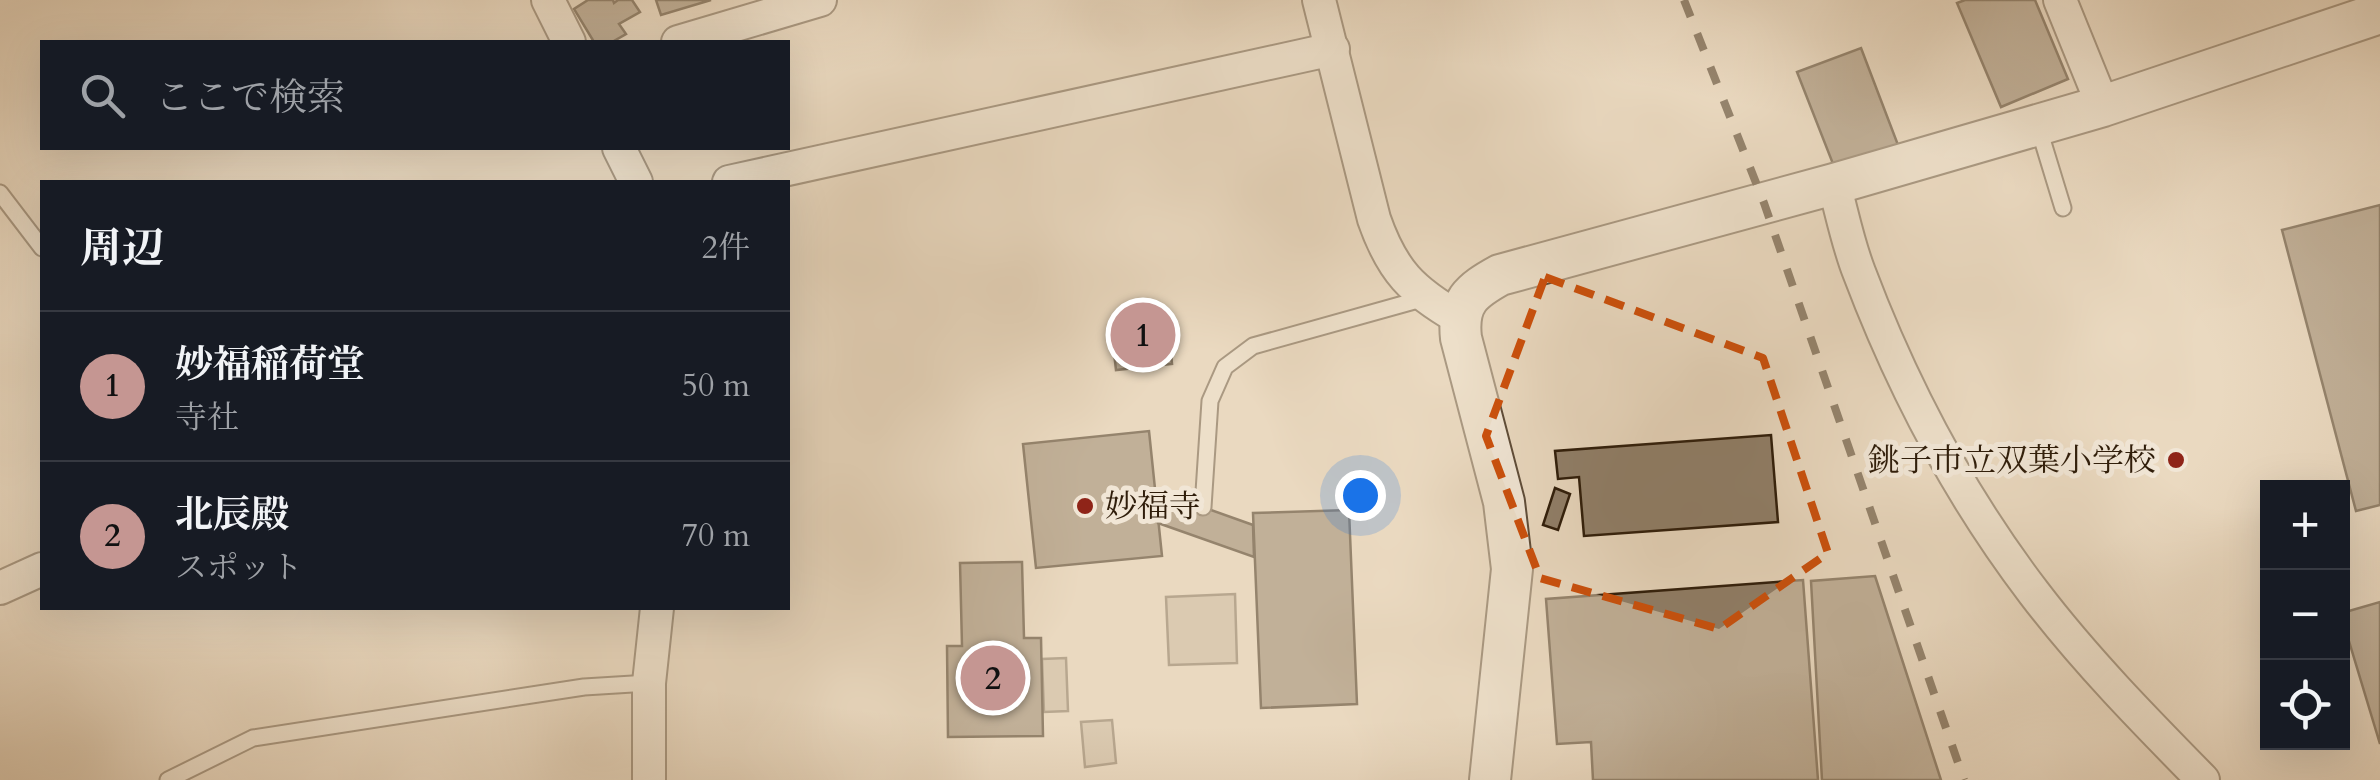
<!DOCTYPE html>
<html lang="ja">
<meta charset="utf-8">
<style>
body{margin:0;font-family:Cardo,"Noto Serif JP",serif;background:#242831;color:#f1f3f6}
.controls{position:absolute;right:30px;bottom:30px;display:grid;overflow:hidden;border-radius:0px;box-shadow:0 10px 40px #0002}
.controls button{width:90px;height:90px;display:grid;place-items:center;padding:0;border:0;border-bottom:2px solid #363941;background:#171b24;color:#f1f3f6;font:50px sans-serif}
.you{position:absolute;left:1360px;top:495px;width:35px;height:35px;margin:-25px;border:8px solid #fff;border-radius:50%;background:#1a73e8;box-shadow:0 0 0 15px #1a73e833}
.badge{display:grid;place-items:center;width:65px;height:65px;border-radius:50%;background:#c59692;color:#111;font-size:32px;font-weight:700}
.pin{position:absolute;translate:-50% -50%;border:5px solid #fff;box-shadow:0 2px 10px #0006}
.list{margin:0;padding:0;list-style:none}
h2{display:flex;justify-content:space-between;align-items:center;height:130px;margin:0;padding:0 40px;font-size:42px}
h2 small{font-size:32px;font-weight:400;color:#9ea1a6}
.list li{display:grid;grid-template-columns:65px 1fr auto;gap:30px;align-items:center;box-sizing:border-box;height:150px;padding:0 40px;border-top:2px solid #363941}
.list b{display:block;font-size:38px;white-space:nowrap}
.list p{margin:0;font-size:32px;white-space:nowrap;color:#9ea1a6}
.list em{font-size:32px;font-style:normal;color:#9ea1a6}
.icon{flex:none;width:55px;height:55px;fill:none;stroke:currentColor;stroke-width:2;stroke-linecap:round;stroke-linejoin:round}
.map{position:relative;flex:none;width:2380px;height:780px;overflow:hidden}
.search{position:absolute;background:#171b24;box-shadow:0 10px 40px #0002;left:40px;top:40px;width:750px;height:110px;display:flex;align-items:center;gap:25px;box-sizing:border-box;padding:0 35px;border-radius:0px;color:#9ea1a6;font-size:38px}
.panel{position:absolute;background:#171b24;box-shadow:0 10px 40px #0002;left:40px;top:180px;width:750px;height:430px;border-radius:0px}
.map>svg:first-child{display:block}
</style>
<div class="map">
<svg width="2380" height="780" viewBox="0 0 2380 780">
<rect width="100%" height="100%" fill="#ead9c0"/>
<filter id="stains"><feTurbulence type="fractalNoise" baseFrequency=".002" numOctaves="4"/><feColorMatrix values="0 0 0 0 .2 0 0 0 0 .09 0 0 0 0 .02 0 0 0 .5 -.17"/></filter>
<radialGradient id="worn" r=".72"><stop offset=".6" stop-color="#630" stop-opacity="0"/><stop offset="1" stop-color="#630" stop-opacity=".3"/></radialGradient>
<g fill="#cab9a1" stroke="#7c6b56" stroke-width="2.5">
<path d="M1235 594 1237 663 1169 665 1166 597Z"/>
<path d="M1066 658 1068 711 1044 712 1042 659Z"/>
<path d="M1112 720 1116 763 1085 767 1081 722Z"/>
</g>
<g fill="#907f69" stroke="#2f1d0a" stroke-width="2.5">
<path d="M588 0H613L614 3 618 0H632L640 12 619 24 626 34 612 42H594L574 9Z"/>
<path d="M656 0H711L661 15Z"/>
<path d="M1965 0H2035L2068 79 2001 107 1957 3Z"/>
<path d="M1861 48 1898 145 1835 169 1797 72Z"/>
<path d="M2380 205V505L2356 511 2282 230Z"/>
<path d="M1169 330 1172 364 1116 370 1112 335Z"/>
<path d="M1149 431 1162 556 1036 568 1023 444Z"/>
<path d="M1771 435 1778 522 1584 536 1579 477 1558 479 1555 451Z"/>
<path d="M1555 488 1570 494 1558 530 1543 525Z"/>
<path d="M1155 490 1253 525 1254 557 1158 523Z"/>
<path d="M1349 510 1357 704 1261 708 1253 513Z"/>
<path d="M1022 562 1024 638H1041L1043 736 948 737 947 646H962L960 563Z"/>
<path d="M1875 576 1941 780H1822L1811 581Z"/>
<path d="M1803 580 1818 780H1593L1591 742 1557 744 1546 599Z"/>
<path d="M2380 602V744L2342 618V613Z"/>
</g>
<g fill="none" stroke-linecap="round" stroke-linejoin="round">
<defs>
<g id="service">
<path d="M2038 126 2063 208"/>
<path d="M0 193 42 248"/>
<path d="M1203 507 1210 401 1225 367 1253 346 1425 298"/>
<path d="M168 780 253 738 584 687 649 683"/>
</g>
<g id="minor">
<path d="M548 0 569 42"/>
<path d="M1319 0 1374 219C1392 271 1412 291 1459 318"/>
<path d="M2060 0 2103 106"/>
<path d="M678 42 820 0"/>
<path d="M619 148 636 182"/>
<path d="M729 182 1333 49"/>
<path d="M1834 184C1842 213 1848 244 1859 272 1902 386 1960 496 2034 593 2085 660 2144 720 2203 780"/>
<path d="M0 588 42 569"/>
<path d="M649 780V683L657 608"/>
</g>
<path id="tertiary" d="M1490 780 1512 569 1504 502 1461 338C1457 302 1471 291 1500 275L1834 184 2103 106 2380 13"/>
</defs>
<use href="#service" stroke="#5e4c38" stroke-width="19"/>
<use href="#minor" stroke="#5e4c38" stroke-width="36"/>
<use href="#tertiary" stroke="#5e4c38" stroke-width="44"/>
<use href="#service" stroke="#f1e6d6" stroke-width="15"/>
<use href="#minor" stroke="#f1e6d6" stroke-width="32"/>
<use href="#tertiary" stroke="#f1e6d6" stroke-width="40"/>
<path stroke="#2f1d0a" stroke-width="8" stroke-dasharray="18 18" stroke-linecap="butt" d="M1684 0 1764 203 1964 780"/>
</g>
<path d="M0 0H2380V780H0ZM1545 277 1763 358 1828 553 1719 629 1540 578 1486 436Z" fill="#ead9c0" fill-opacity=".55" fill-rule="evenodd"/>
<path fill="none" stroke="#cc500c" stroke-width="8" stroke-dasharray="20 12" stroke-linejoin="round" d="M1545 277 1763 358 1828 553 1719 629 1540 578 1486 436Z"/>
<g fill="#8f2418" stroke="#f1e6d6" stroke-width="4">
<circle cx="2176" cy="460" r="10"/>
<circle cx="1085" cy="506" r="10"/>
</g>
<g text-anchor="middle" stroke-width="10" stroke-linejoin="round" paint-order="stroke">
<g font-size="32" fill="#2f1d0a" stroke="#f1e6d6" text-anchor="end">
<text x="2156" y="471">銚子市立双葉小学校</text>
<text x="1105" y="517" text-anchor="start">妙福寺</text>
</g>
</g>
<rect width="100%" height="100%" filter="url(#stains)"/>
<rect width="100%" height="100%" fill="url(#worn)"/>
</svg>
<div class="controls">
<button>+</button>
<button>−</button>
<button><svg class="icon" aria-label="locate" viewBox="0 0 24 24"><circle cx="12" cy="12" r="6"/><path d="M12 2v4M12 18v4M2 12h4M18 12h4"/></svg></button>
</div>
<div class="you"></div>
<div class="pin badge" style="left:1143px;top:335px">1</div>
<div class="pin badge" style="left:993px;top:678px">2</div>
<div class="search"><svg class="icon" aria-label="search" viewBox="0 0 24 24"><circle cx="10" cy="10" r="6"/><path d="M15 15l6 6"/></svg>ここで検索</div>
<section class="panel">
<h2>周辺<small>2件</small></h2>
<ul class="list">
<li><span class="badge">1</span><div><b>妙福稲荷堂</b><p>寺社</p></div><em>50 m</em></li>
<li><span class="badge">2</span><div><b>北辰殿</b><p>スポット</p></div><em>70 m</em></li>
</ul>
</section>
</div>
